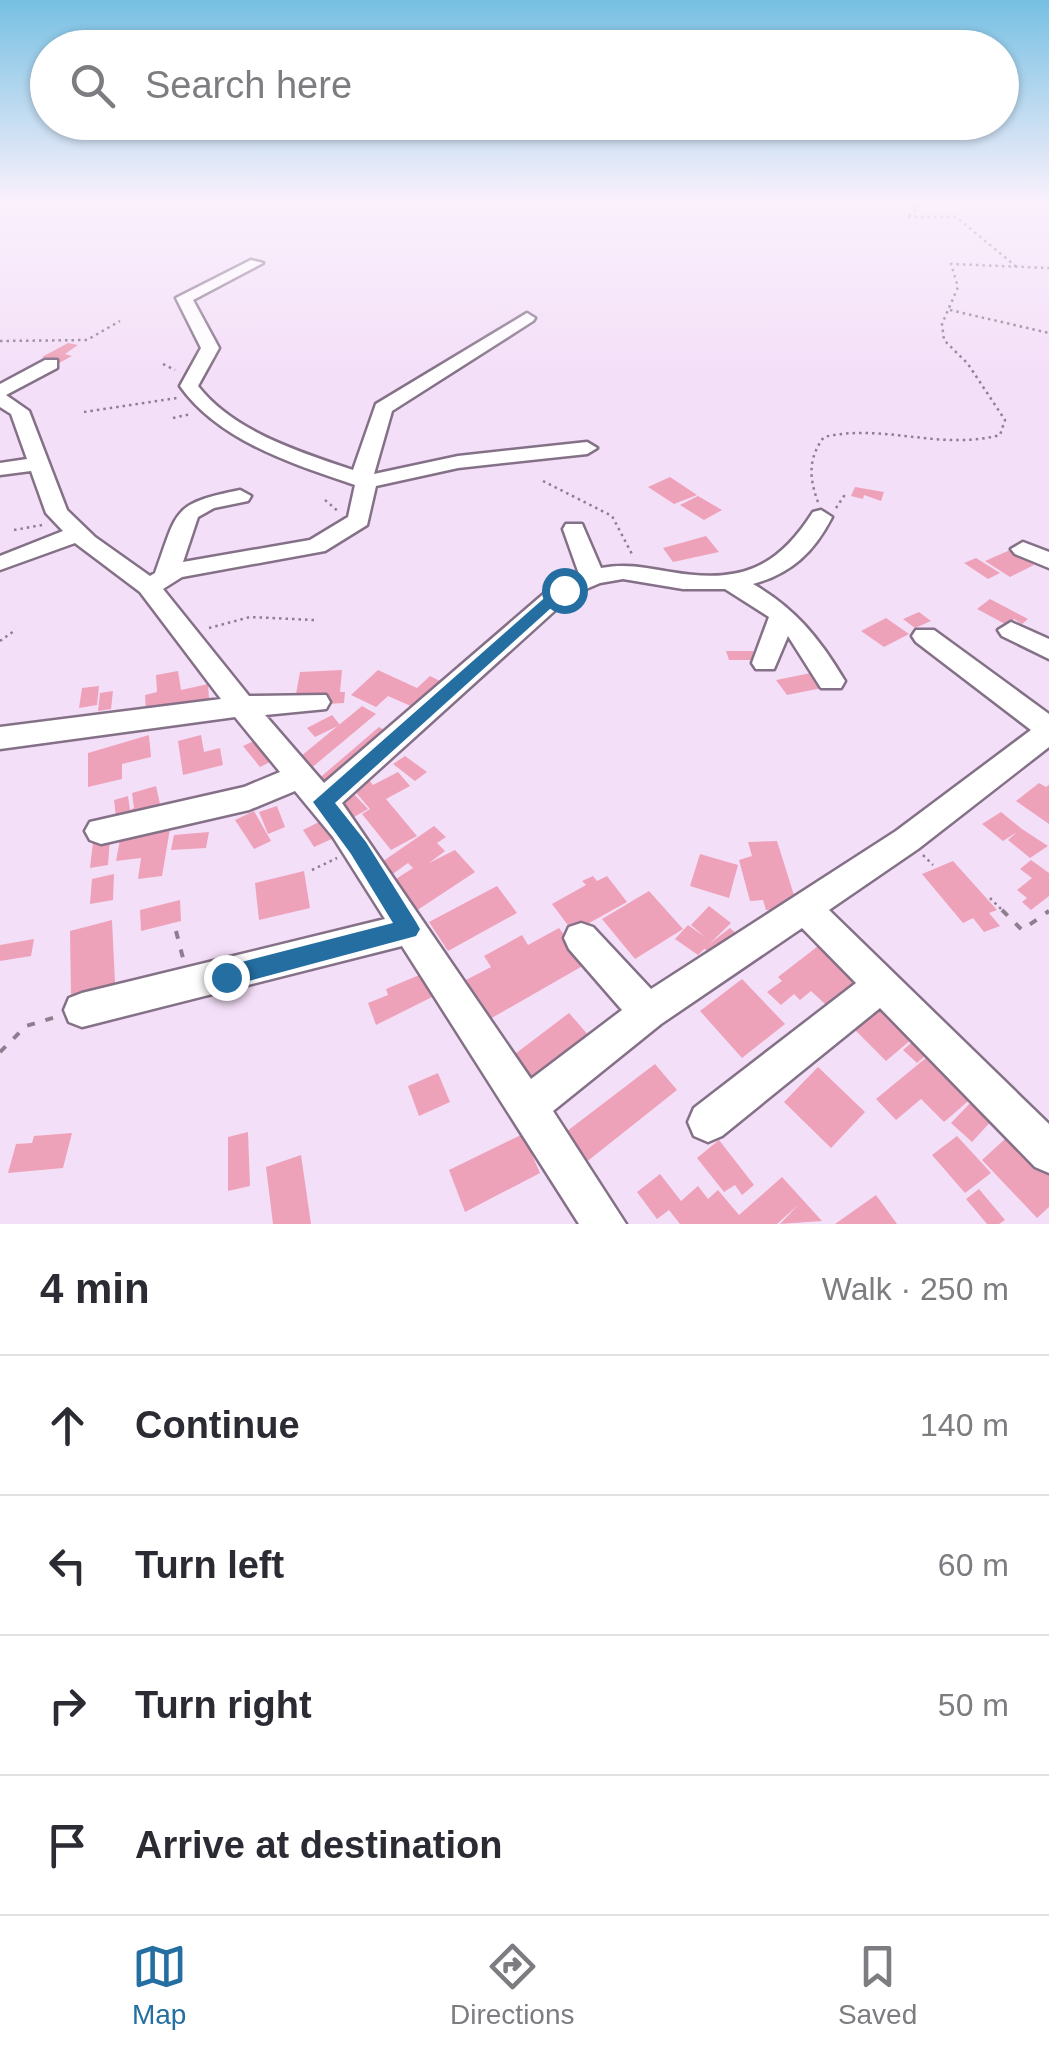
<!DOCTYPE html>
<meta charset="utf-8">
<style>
body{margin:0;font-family:Arial,sans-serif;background:#f7f7f7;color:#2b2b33}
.stop{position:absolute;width:30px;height:30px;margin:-22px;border:8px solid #246ea1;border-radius:50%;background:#fff}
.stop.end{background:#246ea1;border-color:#fff;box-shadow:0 2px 10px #0008}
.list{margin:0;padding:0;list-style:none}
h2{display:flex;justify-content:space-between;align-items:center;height:130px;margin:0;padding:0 40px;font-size:42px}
h2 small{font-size:32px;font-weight:400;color:#7c7c81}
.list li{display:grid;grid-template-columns:65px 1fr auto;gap:30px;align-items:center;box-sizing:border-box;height:140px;padding:0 40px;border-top:2px solid #e1e1e2}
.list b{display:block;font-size:38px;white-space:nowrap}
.list em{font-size:32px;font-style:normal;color:#7c7c81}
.icon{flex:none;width:55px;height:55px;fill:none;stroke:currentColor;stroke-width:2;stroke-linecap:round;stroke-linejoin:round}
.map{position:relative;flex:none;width:1049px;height:1224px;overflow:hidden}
.search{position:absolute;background:#fff;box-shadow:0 2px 8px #0004;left:30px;right:30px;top:30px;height:110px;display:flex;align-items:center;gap:25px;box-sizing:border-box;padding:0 35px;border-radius:55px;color:#7c7c81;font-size:38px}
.sheet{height:690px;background:#fff}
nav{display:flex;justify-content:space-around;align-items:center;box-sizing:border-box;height:140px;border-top:2px solid #e1e1e2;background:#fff;font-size:28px;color:#7c7c81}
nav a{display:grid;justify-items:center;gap:5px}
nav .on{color:#246ea1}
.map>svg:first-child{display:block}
</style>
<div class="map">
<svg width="1049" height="1224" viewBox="0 0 1049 1224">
<rect width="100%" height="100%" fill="#f4dff8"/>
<g fill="#eea2b9">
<path d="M68 343 78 345 65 354 72 356 59 363 42 357Z"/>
<path d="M670 477 697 495 674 504 648 487Z"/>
<path d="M855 487 884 492 881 501 864 495 863 499 851 496Z"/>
<path d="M698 496 722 510 704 520 680 505Z"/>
<path d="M706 536 719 552 673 562 663 548Z"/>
<path d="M1010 550 1034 565 1010 577 985 561Z"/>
<path d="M976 558 1000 573 988 579 964 563Z"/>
<path d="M990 599 1028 619 1022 624 1014 619 1007 625 977 609Z"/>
<path d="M919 612 931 621 915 628 903 619Z"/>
<path d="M886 618 909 634 884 647 861 631Z"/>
<path d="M726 651H753L756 660H729Z"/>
<path d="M342 670 340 692H345L344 703 327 704 328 693 296 694 300 672Z"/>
<path d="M378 670 417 688 430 676 448 685 422 711 388 696 376 707 351 695Z"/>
<path d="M178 671 181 690 208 684 209 698 146 712 145 695 157 692 156 675Z"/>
<path d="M821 671 832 686 787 695 776 680Z"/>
<path d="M99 686 97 705 79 708 82 688Z"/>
<path d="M113 691 111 709 98 711 100 693Z"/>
<path d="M362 706 376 714 309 770 295 761Z"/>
<path d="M332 715 340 725 315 737 307 728Z"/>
<path d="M379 727 391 734 330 789 316 781Z"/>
<path d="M149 735 151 757 122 764V779L88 787V753Z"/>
<path d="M201 735 204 752 220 748 223 765 183 775 178 741Z"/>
<path d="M258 739 274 760 260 767 243 746Z"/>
<path d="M405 756 427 772 415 781 393 764Z"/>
<path d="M398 772 410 786 386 799 417 836 391 850 362 814 370 809 353 789 369 780 373 785Z"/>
<path d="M1039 783 1046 787 1049 785V824L1016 801Z"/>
<path d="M156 786 162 813 117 826 114 800 128 796 130 810 134 808 132 793Z"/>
<path d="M351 791 368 809 352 818 336 800Z"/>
<path d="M277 806 285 827 268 834 259 812Z"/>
<path d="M254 811 271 841 254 849 235 820Z"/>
<path d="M1001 812 1022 829 1048 846 1030 858 1008 840 1017 832 1003 841 982 824Z"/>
<path d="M323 820 334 838 314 847 303 830Z"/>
<path d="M171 823 162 876 138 879 141 858 116 861 122 829Z"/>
<path d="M434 826 446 837 437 843 445 851 429 863 455 850 475 872 410 915 385 886 413 868 408 863 390 876 379 864Z"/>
<path d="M209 832 206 848 171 850 174 835Z"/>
<path d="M110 839 108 865 90 868 93 842Z"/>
<path d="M777 841 798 908 766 910 763 900 750 901 739 860 752 856 748 842Z"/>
<path d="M700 854 738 865 729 898 690 886Z"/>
<path d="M1031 860 1049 873V896L1031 910 1022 902 1027 898 1017 890 1032 878 1020 869Z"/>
<path d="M953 861 997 910 989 913 1000 926 984 932 973 918 963 923 922 874Z"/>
<path d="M304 871 310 908 259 920 255 883Z"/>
<path d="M114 874 113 900 90 904 92 879Z"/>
<path d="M593 876 597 881 607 876 627 902 573 932 552 904 586 885 582 881Z"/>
<path d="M497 886 517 913 448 951 429 922Z"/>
<path d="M649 891 683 929 635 959 602 919Z"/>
<path d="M180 900 181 921 141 931 140 910Z"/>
<path d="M709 906 731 923 698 955 675 939 688 925 705 937 691 925Z"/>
<path d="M112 920 115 983 71 996 70 931Z"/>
<path d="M559 928 586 964 490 1019 466 980 491 967 484 956 522 935 528 945Z"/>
<path d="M730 928 738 935 712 956 704 948Z"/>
<path d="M34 939 31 956 0 961V945Z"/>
<path d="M822 943 875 983 838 1016 811 991 800 1000 794 994 781 1005 767 992 782 981 778 977Z"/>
<path d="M424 973 434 996 376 1025 368 1003 388 995 386 989Z"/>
<path d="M742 979 785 1024 742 1058 700 1011Z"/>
<path d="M882 999 919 1033 886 1061 850 1025Z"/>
<path d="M569 1013 597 1045 538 1091 511 1057Z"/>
<path d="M920 1035 934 1048 917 1063 903 1050Z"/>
<path d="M938 1048 981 1090 944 1122 921 1099 896 1120 876 1099Z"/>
<path d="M655 1064 677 1090 580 1167 558 1138Z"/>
<path d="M818 1067 865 1112 831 1148 784 1102Z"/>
<path d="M438 1073 450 1102 419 1116 408 1086Z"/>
<path d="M975 1098 995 1117 972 1142 951 1123Z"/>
<path d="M1018 1127 1049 1158V1207L1037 1218 982 1160Z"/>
<path d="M248 1132 250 1186 228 1191V1137Z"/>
<path d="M72 1133 63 1168 8 1173 16 1144 32 1143 34 1136Z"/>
<path d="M523 1134 540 1173 465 1212 449 1170Z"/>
<path d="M957 1136 991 1173 965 1193 932 1155Z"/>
<path d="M719 1140 754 1185 742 1195 735 1185 724 1192 697 1158Z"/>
<path d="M301 1155 311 1224H273L266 1167Z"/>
<path d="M660 1174 681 1201 698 1186 708 1199 718 1190 739 1215 782 1177 822 1221 780 1224 798 1205 777 1224H680L669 1210 657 1219 637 1192Z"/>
<path d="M979 1189 1005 1220 999 1224H987L966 1199Z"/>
<path d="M876 1195 897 1224H835Z"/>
</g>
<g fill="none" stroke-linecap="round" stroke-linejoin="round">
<defs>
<g id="minor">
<path d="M251 260 263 263 193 300 219 348 198 386C234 432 300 452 353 470L376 404 527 313 535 318 533 321 392 411 374 474 458 456 587 442 597 448 587 454 458 468 376 486 367 525 325 551 182 577 163 589 249 696 326 695 330 702 326 709 265 715 324 783 554 585 579 574 563 529 566 524H582L601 568C626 563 647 568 671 572 739 584 777 569 813 512L821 510 832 517C814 552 792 573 753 584 795 608 820 639 845 681L841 688H821L788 636 774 669H756L752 663 769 617 725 589H683L623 579 600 583 572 595 342 803 531 1079 622 1010 569 949 564 938 569 927 581 923 593 927 651 989 896 831 1031 730 916 642 912 636 916 630H934L1049 714V747L918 849 829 910 1049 1124V1173L1035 1167 880 1008 722 1136 708 1142 694 1136 688 1122 694 1108 856 983 802 928 661 1024 553 1111 626 1224H579L402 946 82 1027 69 1022 64 1010 69 998 82 993 385 919 333 837 295 791 249 810 101 844 90 840 85 831 90 822 244 787 280 772 235 717 0 749V727L221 699 140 592 75 543 0 570V556L63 531 46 513 31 471 0 475V463L27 459 11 414 0 407V384L45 360H57V368L6 395 29 411 67 510 95 537 150 576 155 573C178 510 171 504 240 490L251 496 248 501 214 508 198 517 183 562 310 540 348 517 355 485C293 464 219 441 180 386L201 348 176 298Z"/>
<path d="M1023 542 1049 552V568L1015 554 1011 549Z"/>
<path d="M1011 622 1049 639V659L1002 636 998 630Z"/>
</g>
</defs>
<use href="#minor" stroke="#847187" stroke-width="5"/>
<g stroke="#8d7f90" stroke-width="2.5" stroke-dasharray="2.5 4" stroke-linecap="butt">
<path d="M909 216 924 201"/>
<path d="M908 217H956L1018 268"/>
<path d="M950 310 1049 333"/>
<path d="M0 341 87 340 120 321"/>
<path d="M163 364 175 370"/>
<path d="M84 412 177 398"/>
<path d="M173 418 191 414"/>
<path d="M543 481 612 516 633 556"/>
<path d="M325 500 339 512"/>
<path d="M818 502C809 478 808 458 824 437 883 423 941 451 1000 435L1005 420 968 364 944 340 942 324 958 287 951 264 1049 268"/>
<path d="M836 508 846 493"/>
<path d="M14 530 42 525"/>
<path d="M209 628 250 617 314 620"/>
<path d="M0 641 14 631"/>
<path d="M923 855 933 865"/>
<path d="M312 870 337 858"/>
<path d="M990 898 1004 912"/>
</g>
<g stroke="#8d7f90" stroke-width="4" stroke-dasharray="8 11" stroke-linecap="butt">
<path d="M1002 910 1022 930 1049 911"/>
<path d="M176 931 183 958"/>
<path d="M0 1052 26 1026 56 1017"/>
</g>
<use href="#minor" fill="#fff" fill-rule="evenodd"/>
</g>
<linearGradient id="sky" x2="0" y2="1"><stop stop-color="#77c0e3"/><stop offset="0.54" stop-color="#faf1fc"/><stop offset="1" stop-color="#faf1fc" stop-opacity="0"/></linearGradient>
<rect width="1049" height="372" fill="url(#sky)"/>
<path fill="#246ea1" d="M558 586 571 590 335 803 366 842 416 922 420 929 416 936 226 987 218 984 215 977 218 969 226 966 393 923 351 854 313 802Z"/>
</svg>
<div class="stop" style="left:564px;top:590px"></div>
<div class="stop end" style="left:226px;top:977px"></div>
<div class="search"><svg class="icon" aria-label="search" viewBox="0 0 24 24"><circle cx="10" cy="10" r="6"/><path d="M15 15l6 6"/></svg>Search here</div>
</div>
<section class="sheet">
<h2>4 min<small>Walk · 250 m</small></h2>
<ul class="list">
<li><svg class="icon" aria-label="ahead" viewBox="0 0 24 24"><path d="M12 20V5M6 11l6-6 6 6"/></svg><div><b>Continue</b></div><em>140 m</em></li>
<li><svg class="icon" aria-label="left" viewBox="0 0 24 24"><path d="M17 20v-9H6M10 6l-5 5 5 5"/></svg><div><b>Turn left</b></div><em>60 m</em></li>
<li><svg class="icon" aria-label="right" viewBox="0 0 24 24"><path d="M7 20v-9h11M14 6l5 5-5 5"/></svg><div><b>Turn right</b></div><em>50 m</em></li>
<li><svg class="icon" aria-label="arrive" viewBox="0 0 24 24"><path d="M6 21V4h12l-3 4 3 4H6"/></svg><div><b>Arrive at destination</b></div></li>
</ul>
</section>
<nav>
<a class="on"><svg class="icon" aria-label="map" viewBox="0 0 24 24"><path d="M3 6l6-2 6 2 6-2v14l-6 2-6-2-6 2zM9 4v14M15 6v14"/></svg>Map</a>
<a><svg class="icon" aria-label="directions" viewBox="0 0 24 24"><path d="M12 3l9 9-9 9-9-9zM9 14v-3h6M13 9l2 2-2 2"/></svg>Directions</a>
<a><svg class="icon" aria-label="saved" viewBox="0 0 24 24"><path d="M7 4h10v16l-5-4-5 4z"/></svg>Saved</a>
</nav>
